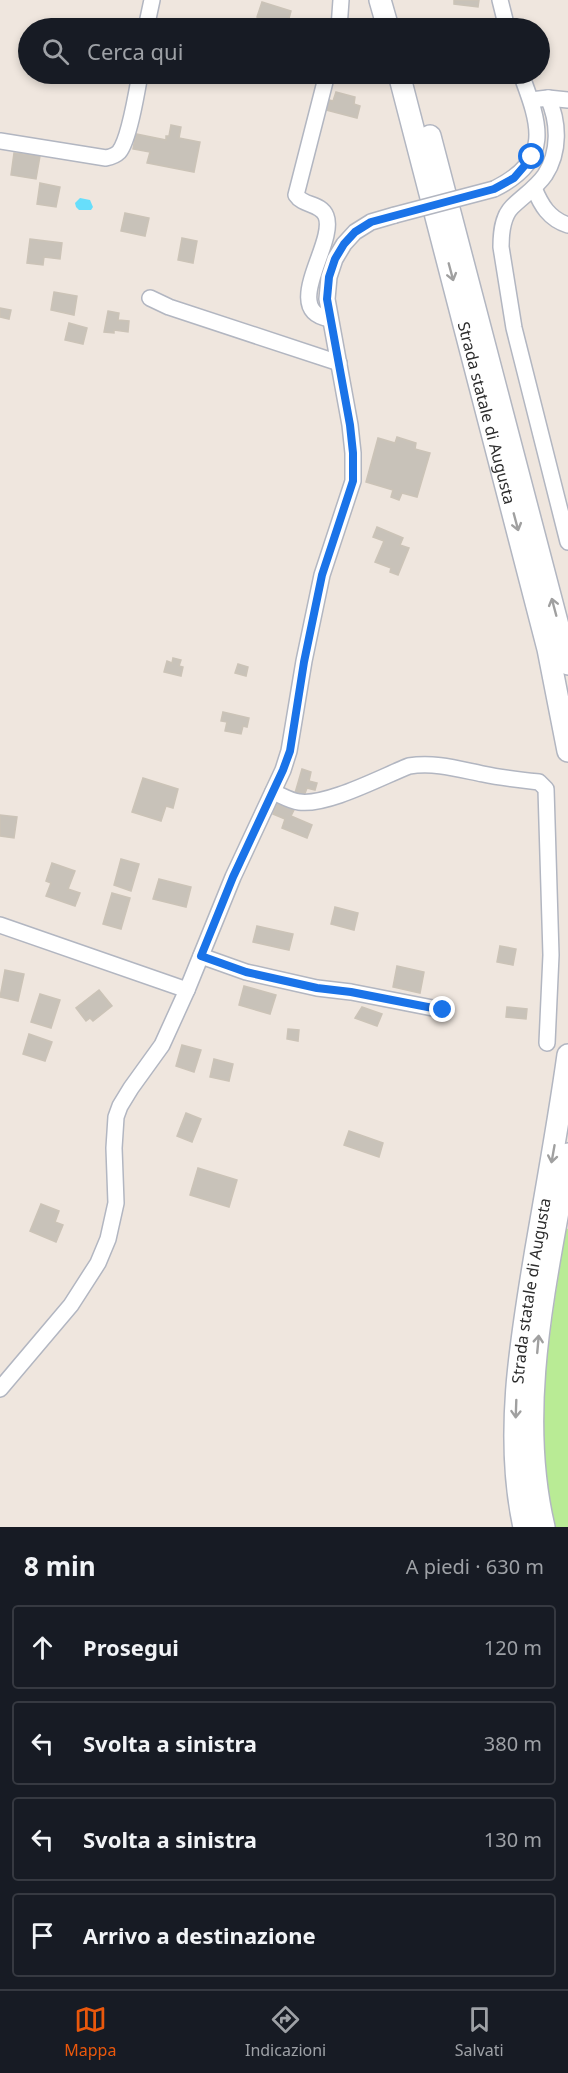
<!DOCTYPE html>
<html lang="it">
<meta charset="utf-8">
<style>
body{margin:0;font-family:"Noto Sans",sans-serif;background:#20242c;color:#f1f3f6}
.stop{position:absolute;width:18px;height:18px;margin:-14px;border:4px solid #1a73e8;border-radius:50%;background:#fff}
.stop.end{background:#1a73e8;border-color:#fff;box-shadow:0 2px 6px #0008}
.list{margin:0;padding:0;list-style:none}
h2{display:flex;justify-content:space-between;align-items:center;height:78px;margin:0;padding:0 24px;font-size:26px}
h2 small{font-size:20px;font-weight:400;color:#9ea1a6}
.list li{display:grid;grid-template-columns:39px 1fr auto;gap:18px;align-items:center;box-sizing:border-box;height:84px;margin:0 12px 12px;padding:0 12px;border:2px solid #363941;border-radius:6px}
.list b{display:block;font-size:22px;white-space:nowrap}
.list em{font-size:20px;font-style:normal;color:#9ea1a6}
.icon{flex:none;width:33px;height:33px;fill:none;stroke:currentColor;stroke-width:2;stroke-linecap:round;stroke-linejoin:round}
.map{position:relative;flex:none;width:568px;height:1527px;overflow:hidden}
.search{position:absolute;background:#171b24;box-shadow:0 3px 9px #0003;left:18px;right:18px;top:18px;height:66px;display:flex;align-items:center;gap:15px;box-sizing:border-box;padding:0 21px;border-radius:33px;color:#9ea1a6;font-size:22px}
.sheet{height:462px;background:#171b24}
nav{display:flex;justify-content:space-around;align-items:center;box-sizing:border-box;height:84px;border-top:2px solid #363941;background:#171b24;font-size:16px;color:#9ea1a6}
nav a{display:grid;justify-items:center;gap:3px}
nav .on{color:#ea580c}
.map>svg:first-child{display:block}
</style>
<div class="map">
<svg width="568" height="1527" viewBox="0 0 568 1527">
<rect width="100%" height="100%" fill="#efe6de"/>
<path fill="#b9eb95" d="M566 1228 568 1229V1527H554C530 1428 551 1327 566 1228Z"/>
<path fill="#67defb" d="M80 198 90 200 93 207 91 210H79L76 207 75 203Z"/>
<g fill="#c8c2b9" stroke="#cbc3b7" stroke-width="1.5">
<path d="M454 0H479L478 7 454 4Z"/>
<path d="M262 2 291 11 287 26 257 17Z"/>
<path d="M336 92 355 97 354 104 360 106 357 118 326 110 329 100 333 101Z"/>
<path d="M171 125 181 127 179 138 200 142 194 172 147 163 150 152 133 149 136 134 166 140V136H169Z"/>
<path d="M14 153 40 156 36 179 11 175Z"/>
<path d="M40 183 60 187 56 207 37 204Z"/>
<path d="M125 213 149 218 145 236 121 231Z"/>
<path d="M182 238 197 241 193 263 178 260Z"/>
<path d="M30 239 62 243 60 259 44 257 43 265 27 263Z"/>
<path d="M54 292 77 296 74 315 51 310Z"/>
<path d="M0 308 11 310 9 319 0 317Z"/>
<path d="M108 311 119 313 118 320 129 321 128 332 114 330V333L104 332Z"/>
<path d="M69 323 87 328 83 344 65 340Z"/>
<path d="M397 437 416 443 415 449 430 453 417 497 402 493 399 500 391 497 393 490 366 482 378 438 395 443Z"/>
<path d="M377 527 403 538 400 545 409 548 398 575 390 572 391 568 375 562 384 541 373 537Z"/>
<path d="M173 658 181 660 179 666 183 667 181 676 164 672 167 661 172 663Z"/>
<path d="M238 664 248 667 246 676 235 673Z"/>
<path d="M223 712 249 718 247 727 243 726 241 734 225 731 227 722 221 721Z"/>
<path d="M302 769 311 772 309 781 317 783 315 790 307 788 304 796 295 793Z"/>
<path d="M143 778 178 789 173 808 166 806 161 821 132 812Z"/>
<path d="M278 801 295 808 291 816 312 825 307 838 282 828 285 819 273 814Z"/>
<path d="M0 815 17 817 14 838 0 836Z"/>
<path d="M121 859 139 864 131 891 114 885Z"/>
<path d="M52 863 75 871 68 889 80 893 75 906 46 896 51 883 46 881Z"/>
<path d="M159 879 191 887 186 907 153 899Z"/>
<path d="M112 893 130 898 121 929 103 924Z"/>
<path d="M335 907 358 913 354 930 331 924Z"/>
<path d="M257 926 293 934 289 950 253 942Z"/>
<path d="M500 946 516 949 513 965 497 962Z"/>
<path d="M397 966 424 972 420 993 393 987Z"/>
<path d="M5 970 24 974 18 1001 0 997Z"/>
<path d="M244 986 276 995 270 1014 239 1005Z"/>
<path d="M99 990 112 1006 93 1021 90 1018 86 1021 76 1008Z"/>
<path d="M40 994 60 1000 51 1028 31 1022Z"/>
<path d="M362 1007 382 1014 377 1026 355 1018Z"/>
<path d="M507 1007 527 1009 526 1019 506 1017Z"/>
<path d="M288 1029 299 1030 298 1041 287 1039Z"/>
<path d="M29 1034 52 1042 45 1061 23 1054Z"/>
<path d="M182 1045 201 1050 194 1072 176 1066Z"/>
<path d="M214 1059 233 1064 229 1081 210 1077Z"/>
<path d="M186 1113 201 1119 192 1142 177 1136Z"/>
<path d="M349 1131 383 1143 379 1157 344 1145Z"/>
<path d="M198 1168 237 1180 229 1207 190 1195Z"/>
<path d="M41 1204 59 1211 55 1222 63 1225 56 1242 30 1231Z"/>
</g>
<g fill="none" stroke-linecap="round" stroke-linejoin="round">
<defs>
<g id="street">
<path d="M500 0 507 28"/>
<path d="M146 28 152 0"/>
<path d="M339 28 341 0"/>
<path d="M327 74 296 195C303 206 321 203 326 216 337 243 279 311 330 319"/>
<path d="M548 98 568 100"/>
<path d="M531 100 548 98C559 122 560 152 545 175 536 188 523 196 512 207 502 217 501 234 501 247L514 328 568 542"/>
<path d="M0 141 106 158C111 157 115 156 119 152 129 140 137 91 140 74"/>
<path d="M534 188C541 205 549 219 568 225"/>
<path d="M494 189C553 160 540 125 521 74"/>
<path d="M150 298 169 307 339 363"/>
<path d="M273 792C281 795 290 801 299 802 327 806 381 777 409 766 435 762 458 769 483 774 502 778 520 780 539 782L546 789 551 955 547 1043"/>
<path d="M0 925 187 990"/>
<path d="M201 956 246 972 317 988 351 992 443 1010"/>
<path d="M0 1389 71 1305 98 1263 108 1239 116 1203 114 1148 116 1117 120 1106 131 1088 162 1045 187 990 233 877 283 770 289 751 304 661 322 575 353 481V453L350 425 327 299 329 277 335 259 344 244 355 232 371 222 395 215"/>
</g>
<g id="secondary">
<path d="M380 0 388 28"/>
<path id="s1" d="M399 74 548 649 568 751"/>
<path d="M430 136 568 664"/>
<path id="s2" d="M524 1527C504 1436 521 1339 536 1249 547 1185 559 1120 568 1055"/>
<path d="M544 1527C515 1404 548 1276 568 1154"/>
</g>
</defs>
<use href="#street" stroke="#b2b6c1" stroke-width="18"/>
<use href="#secondary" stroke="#b2b6c1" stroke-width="24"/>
<use href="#street" stroke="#fff" stroke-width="15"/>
<use href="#secondary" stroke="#fff" stroke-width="21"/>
<defs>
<path id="street-bridge" d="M395 215 494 189"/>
</defs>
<use href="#street-bridge" stroke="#b2b6c1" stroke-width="18" stroke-linecap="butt"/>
<use href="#street-bridge" stroke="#fff" stroke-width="15"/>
</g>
<defs><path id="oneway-shaft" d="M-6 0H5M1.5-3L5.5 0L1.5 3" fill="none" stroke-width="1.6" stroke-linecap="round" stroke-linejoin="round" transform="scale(1.5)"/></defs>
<g stroke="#a0a0a0">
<use href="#oneway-shaft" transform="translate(451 272) rotate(75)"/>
<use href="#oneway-shaft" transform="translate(516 522) rotate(75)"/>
<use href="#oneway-shaft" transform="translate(554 607) rotate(-105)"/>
<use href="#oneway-shaft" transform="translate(553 1154) rotate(100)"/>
<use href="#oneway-shaft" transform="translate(538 1344) rotate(-85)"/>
<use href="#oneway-shaft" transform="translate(516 1409) rotate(92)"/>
</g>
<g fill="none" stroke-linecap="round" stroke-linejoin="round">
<path stroke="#1a73e8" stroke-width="8" d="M443 1010 351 992 317 988 246 972 201 956 233 877 283 770 290 751 304 662 322 575 353 481V453L350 425 327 299 329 277 335 259 344 244 355 232 371 222 494 189 514 178 532 157"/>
</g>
<g text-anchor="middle" stroke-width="6" stroke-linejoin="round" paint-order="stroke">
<g font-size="16" fill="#2d2d2d" stroke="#fff">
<text dy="6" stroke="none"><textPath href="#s1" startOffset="350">Strada statale di Augusta</textPath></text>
<text dy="6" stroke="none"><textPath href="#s2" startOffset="238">Strada statale di Augusta</textPath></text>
</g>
</g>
</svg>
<div class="stop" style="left:532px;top:157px"></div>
<div class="stop end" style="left:443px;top:1010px"></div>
<div class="search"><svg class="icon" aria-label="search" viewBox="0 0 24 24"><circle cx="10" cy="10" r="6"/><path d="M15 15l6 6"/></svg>Cerca qui</div>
</div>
<section class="sheet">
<h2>8 min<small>A piedi · 630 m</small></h2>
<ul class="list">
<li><svg class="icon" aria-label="ahead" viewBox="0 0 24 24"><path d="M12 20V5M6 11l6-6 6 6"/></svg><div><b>Prosegui</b></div><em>120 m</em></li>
<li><svg class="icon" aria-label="left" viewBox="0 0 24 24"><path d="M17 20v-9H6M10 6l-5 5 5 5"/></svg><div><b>Svolta a sinistra</b></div><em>380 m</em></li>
<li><svg class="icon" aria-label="left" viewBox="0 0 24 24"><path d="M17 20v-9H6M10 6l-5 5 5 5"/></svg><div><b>Svolta a sinistra</b></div><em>130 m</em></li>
<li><svg class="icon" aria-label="arrive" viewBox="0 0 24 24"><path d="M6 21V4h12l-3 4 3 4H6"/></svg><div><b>Arrivo a destinazione</b></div></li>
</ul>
</section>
<nav>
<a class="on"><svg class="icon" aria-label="map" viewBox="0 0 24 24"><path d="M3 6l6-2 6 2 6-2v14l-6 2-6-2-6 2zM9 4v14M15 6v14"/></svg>Mappa</a>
<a><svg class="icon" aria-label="directions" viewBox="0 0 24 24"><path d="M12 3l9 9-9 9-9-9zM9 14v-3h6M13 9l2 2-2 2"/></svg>Indicazioni</a>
<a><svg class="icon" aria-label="saved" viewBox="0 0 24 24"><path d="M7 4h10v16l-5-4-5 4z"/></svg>Salvati</a>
</nav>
